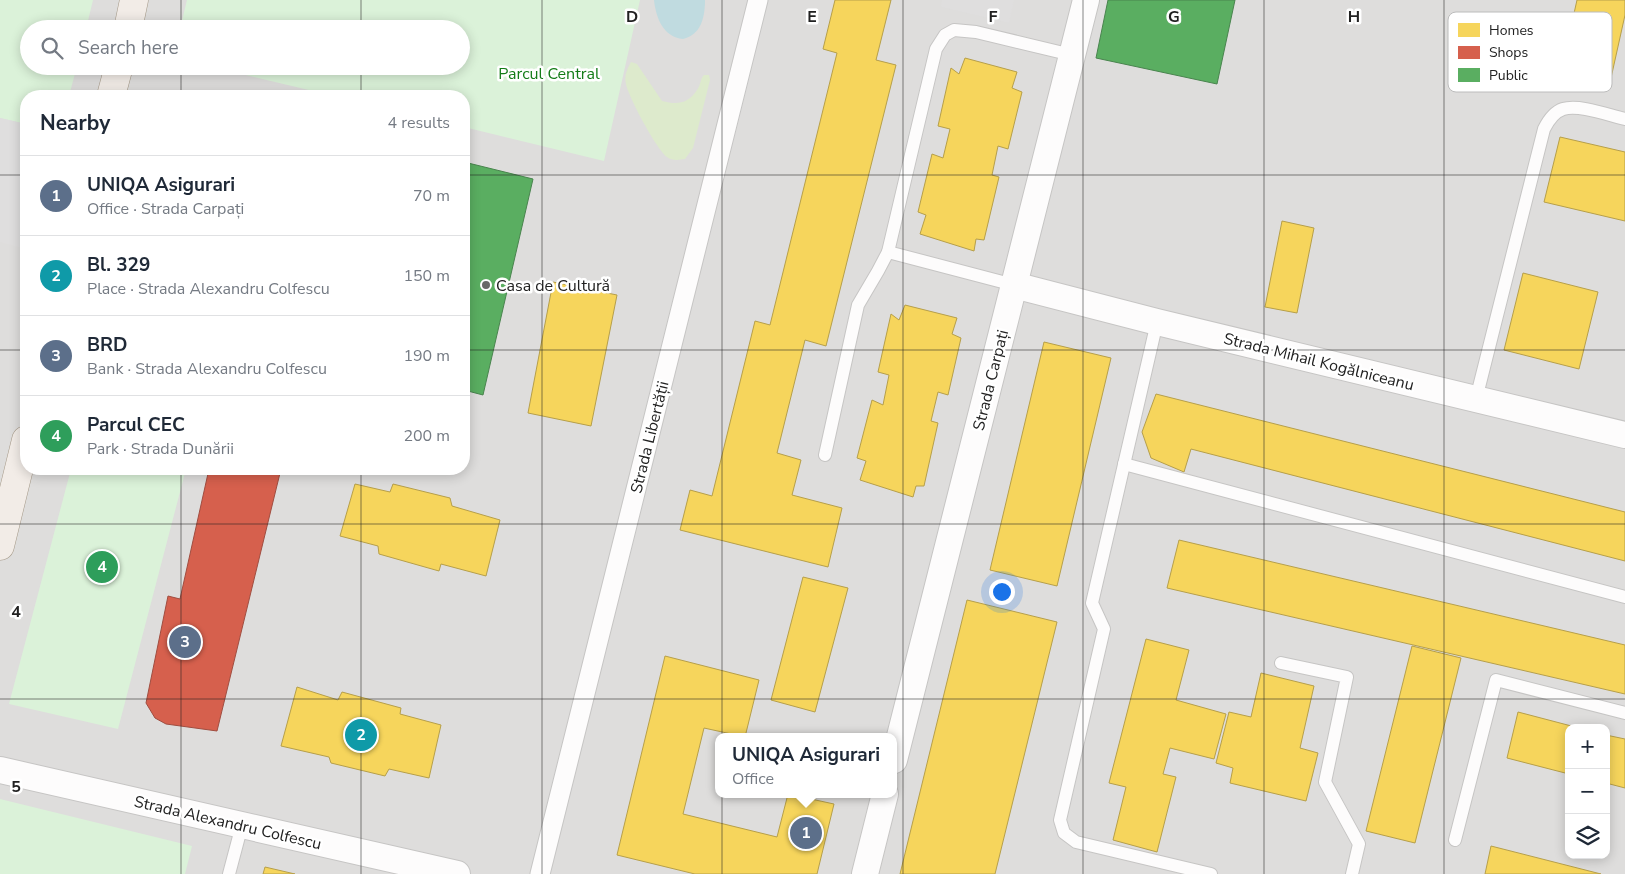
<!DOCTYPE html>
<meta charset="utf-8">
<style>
body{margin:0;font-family:"Nunito Sans",sans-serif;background:#f6f6f7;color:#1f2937}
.controls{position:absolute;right:15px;bottom:15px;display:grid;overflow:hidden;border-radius:10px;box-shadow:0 2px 12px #0003}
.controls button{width:45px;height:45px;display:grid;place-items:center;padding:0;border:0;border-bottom:1px solid #e0e1e3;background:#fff;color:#1f2937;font:25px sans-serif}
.you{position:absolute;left:1001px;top:591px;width:18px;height:18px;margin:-12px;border:4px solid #fff;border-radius:50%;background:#1a73e8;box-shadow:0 0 0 8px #1a73e833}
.badge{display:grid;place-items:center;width:32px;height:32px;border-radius:50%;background:#d93025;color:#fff;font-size:16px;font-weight:700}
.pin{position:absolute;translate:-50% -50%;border:2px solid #fff;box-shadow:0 1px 5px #0006}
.popup{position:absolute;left:715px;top:733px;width:182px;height:65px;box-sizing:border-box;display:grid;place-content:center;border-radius:10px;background:#fff;filter:drop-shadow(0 1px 4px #0005);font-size:16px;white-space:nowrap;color:#747a83}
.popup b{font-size:19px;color:#1f2937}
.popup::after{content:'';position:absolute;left:50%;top:100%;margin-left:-10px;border:10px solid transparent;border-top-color:#fff}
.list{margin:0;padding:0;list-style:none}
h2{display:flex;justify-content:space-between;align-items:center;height:65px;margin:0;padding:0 20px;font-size:21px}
h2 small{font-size:16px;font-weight:400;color:#747a83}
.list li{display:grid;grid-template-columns:32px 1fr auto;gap:15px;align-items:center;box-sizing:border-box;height:80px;padding:0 20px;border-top:1px solid #e0e1e3}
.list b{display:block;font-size:19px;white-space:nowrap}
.list p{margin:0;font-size:16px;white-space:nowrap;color:#747a83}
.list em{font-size:16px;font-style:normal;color:#747a83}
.icon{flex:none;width:28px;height:28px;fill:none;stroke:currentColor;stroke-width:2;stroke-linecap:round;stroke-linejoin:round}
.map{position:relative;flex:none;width:1625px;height:874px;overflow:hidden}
.search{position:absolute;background:#fff;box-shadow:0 2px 12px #0003;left:20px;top:20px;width:450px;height:55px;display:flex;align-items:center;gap:12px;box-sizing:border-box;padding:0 18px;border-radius:28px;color:#747a83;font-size:19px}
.panel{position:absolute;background:#fff;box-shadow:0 2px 12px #0003;left:20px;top:90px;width:450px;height:385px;border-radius:20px}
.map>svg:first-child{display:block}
</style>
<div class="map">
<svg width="1625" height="874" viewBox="0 0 1625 874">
<rect width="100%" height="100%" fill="#efedeb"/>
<path fill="#dedddc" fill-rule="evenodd" d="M0 0H1625V874H0ZM29 29H461V66H29ZM26 96H464V469H26ZM1569 728H1606V855H1569ZM718 737H894V794H718Z"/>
<path fill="#ddeacc" d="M631 62 637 64 662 101C677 105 688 104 697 90 701 85 700 79 704 75H709L710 80 693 148 685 159C679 160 672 161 667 157 657 150 628 96 626 84 624 76 627 69 631 62Z"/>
<g fill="#dbf2d9">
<path d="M0 0H93L86 29H29V66H77L69 96H26V124L0 118Z"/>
<path d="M187 0H640L604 161 464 127V96H334L208 66H461V29H180Z"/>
<path d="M71 469H186L118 729 9 704Z"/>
<path d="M0 799 192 846 185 874H0Z"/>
</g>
<g fill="#dfdede">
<path d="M942 0H1014L1009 23 941 7Z"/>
<path d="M0 118 26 124V249L0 242Z"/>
</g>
<path fill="#c0dbe0" d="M654 0H705C705 17 701 35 683 39 663 37 656 18 654 0Z"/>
<g fill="#f6d55c" stroke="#b69f4a">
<path d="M835 0H891L876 60 896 65 826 346 805 340 777 453 801 460 792 495 842 508 828 567 680 530 690 490 712 496 755 321 770 325 837 53 823 49Z"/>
<path d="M1577 0H1625V15L1611 78 1562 67Z"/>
<path d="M965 58 1017 72 1012 88 1022 92 1008 149 998 146 992 175 999 177 984 240 976 239 974 251 920 234 926 215 918 212 932 154 943 158 950 129 938 126 951 68 959 74Z"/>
<path d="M1560 137 1625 152V221L1544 202Z"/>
<path d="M1282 221 1314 228 1297 313 1265 307Z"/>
<path d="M1523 273 1598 292 1579 369 1504 350Z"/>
<path d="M553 282 617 295 591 426 528 413Z"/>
<path d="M905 305 957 318 952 334 961 338 948 395 938 392 931 421 938 423 924 486H916L913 497 860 480 866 461 857 458 872 400 883 405 889 375 878 372 891 314 899 320Z"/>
<path d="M1044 342 1111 358 1057 586 990 570Z"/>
<path d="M1156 394 1625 512V561L1191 449 1184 472 1151 458 1142 432Z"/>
<path d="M355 484 390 492 393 484 450 498 452 506 500 520 486 576 441 564 439 571 379 554 378 546 340 536Z"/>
<path d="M1179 540 1625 645V694L1167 588Z"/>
<path d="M803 577 848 588 815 712 771 700Z"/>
<path d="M967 600 1057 622 995 874H900Z"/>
<path d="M1146 639 1189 650 1176 700 1226 714 1214 759 1170 748 1163 774 1176 777 1157 852 1113 840 1126 787 1109 783Z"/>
<path d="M1412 646 1461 658 1415 843 1366 831Z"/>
<path d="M665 656 759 680 745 737 704 728 683 814 777 837 788 794 834 804 817 874H695L617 855Z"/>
<path d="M1261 673 1314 686 1300 748 1318 753 1306 801 1230 783 1233 768 1216 763 1229 712 1251 717Z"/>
<path d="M297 687 338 700 342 692 401 708 400 714 441 725 429 778 389 769 385 776 331 763 329 757 281 746Z"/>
<path d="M1518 712 1579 728H1569V774L1507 758Z"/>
<path d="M1606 735 1625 739V788L1606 783Z"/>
<path d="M1491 846 1601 874H1485Z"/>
<path d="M265 867 295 874H263Z"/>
</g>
<path fill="#d6604d" stroke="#a04d40" d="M209 469H281L217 731 166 724 155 718 146 703 168 596 180 599Z"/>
<g fill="#5aae61" stroke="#49844e">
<path d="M1108 0H1235L1217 84 1096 58Z"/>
<path d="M464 162 533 179 483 395 464 390Z"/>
</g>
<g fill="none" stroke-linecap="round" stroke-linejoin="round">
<defs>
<g id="service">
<path d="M888 252 1014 285"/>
<path d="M1157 322 1092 603 1104 629 1060 820 1064 833 1076 842 1211 874"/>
<path d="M1476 399 1544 129C1548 121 1554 112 1563 109 1579 104 1608 115 1625 119"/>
<path d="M825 455 858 305 878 271 888 252 936 49 945 35 954 30 976 32 1072 55"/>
<path d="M1124 464 1625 597"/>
<path d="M1281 663 1347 677 1325 782 1359 844 1352 874"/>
<path d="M1455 840 1496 680 1625 713"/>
<path d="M229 874 242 825"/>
</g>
<path id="pedestrian" d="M540 874 758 0"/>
<g id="minor">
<path d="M1014 285 1157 322 1625 435"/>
<path d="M894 760 1086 0"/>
<path d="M0 770 457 874"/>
<path d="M865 874 885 794"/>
</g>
<g id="primary">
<path d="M128 29 134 0"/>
<path d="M111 96 119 66"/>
<path d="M0 546 26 440"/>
</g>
</defs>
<use href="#service" stroke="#c6c5c4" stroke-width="14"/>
<use href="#pedestrian" stroke="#c6c5c4" stroke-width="21"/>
<use href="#minor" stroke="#c6c5c4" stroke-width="28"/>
<use href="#primary" stroke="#a59988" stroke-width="29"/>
<use href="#service" stroke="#fdfcfc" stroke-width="12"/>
<use href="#pedestrian" stroke="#fdfcfc" stroke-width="19"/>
<use href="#minor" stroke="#fdfcfc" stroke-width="26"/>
<use href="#primary" stroke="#f2ece7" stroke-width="28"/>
</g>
<path fill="none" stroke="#212121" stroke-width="1" stroke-opacity="0.55" d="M181 0V29M361 0V29M542 0V874M722 0V874M903 0V874M1083 0V874M1264 0V874M1444 0V874M181 66V96M361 66V96M0 175H26M464 175H1625M0 350H26M464 350H1625M181 469V874M361 469V874M0 524H1625M0 699H1625"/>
<circle fill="#696868" stroke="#fff" stroke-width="2" cx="486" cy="285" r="5"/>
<g text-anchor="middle" stroke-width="5" stroke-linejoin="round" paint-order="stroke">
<g font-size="16" fill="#137c17" stroke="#fff">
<text x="549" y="79">Parcul Central</text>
</g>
<g font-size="16" fill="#212121" stroke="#fff" text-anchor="start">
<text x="496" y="291">Casa de Cultură</text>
</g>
<g font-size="16" fill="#212121" stroke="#fff">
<text transform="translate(1319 361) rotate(14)" y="6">Strada Mihail Kogălniceanu</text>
<text transform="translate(990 380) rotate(-76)" y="6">Strada Carpați</text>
<text transform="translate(649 437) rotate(-76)" y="6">Strada Libertății</text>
<text transform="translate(228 822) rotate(13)" y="6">Strada Alexandru Colfescu</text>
</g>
</g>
<rect x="1448" y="12" width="164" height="80" rx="8" fill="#fff" stroke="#bcbcbc" stroke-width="1"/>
<rect x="1458" y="23" width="22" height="14" fill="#f6d55c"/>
<rect x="1458" y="46" width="22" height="13" fill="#d6604d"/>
<rect x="1458" y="68" width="22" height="14" fill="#5aae61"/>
<g font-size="14" fill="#212121">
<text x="1489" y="35">Homes</text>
<text x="1489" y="57">Shops</text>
<text x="1489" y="80">Public</text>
</g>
<g font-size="16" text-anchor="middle" font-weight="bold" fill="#212121" stroke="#fff" stroke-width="5" stroke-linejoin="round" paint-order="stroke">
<text x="632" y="22">D</text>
<text x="812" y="22">E</text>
<text x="993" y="22">F</text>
<text x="1174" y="22">G</text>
<text x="1354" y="22">H</text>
<text x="16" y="617">4</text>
<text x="16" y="792">5</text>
</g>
</svg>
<div class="controls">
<button>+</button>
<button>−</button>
<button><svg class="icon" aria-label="layers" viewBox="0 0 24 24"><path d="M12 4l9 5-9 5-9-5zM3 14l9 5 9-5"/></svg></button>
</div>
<div class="you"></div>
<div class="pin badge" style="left:806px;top:833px;background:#5c6f8a">1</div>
<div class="popup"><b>UNIQA Asigurari</b>Office</div>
<div class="pin badge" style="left:361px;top:735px;background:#0f9aa8">2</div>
<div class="pin badge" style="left:185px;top:642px;background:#5c6f8a">3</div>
<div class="pin badge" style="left:102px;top:567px;background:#2e9e5b">4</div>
<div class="search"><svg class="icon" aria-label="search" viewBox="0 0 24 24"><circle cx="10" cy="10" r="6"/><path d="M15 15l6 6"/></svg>Search here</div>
<section class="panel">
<h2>Nearby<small>4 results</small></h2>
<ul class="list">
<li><span class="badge" style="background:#5c6f8a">1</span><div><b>UNIQA Asigurari</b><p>Office · Strada Carpați</p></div><em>70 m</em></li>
<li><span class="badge" style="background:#0f9aa8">2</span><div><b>Bl. 329</b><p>Place · Strada Alexandru Colfescu</p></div><em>150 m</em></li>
<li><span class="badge" style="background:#5c6f8a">3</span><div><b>BRD</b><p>Bank · Strada Alexandru Colfescu</p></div><em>190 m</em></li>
<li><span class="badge" style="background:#2e9e5b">4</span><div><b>Parcul CEC</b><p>Park · Strada Dunării</p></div><em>200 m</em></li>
</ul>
</section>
</div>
